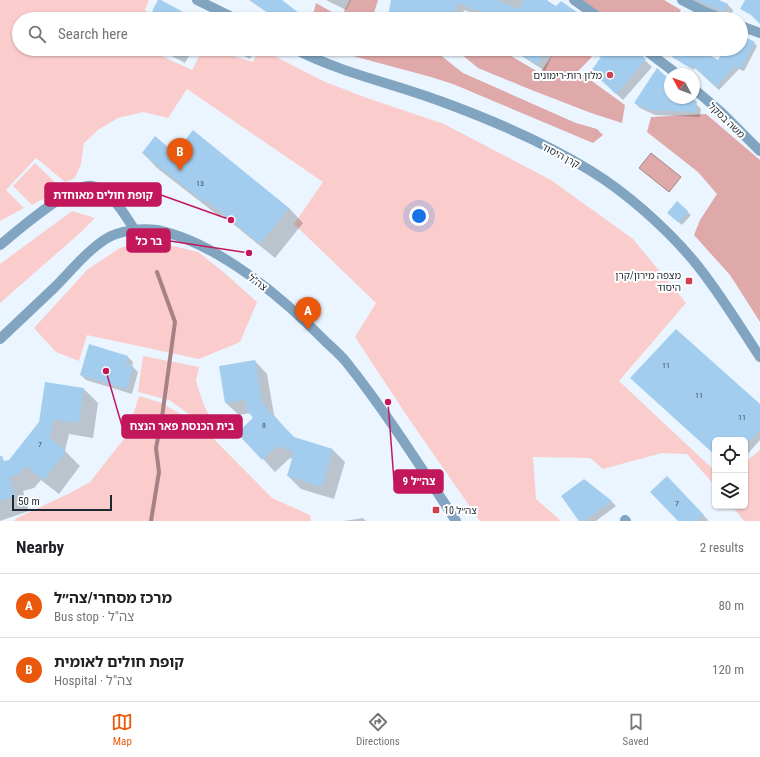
<!DOCTYPE html>
<meta charset="utf-8">
<style>
body{margin:0;font-family:"Roboto Condensed","Noto Sans Hebrew",sans-serif;background:#f2f2f2;color:#202124}
.controls{position:absolute;right:12px;bottom:12px;display:grid;overflow:hidden;border-radius:6px;box-shadow:0 1px 3px #0004}
.controls button{width:36px;height:36px;display:grid;place-items:center;padding:0;border:0;border-bottom:1px solid #e0e0e0;background:#fff;color:#202124;font:20px sans-serif}
.compass{position:absolute;left:664px;top:68px;width:36px;height:36px;border-radius:50%;background:#fff;box-shadow:0 1px 3px #0004;rotate:311deg}
.scale{position:absolute;left:12px;bottom:10px;width:100px;box-sizing:border-box;padding-left:4px;border:2px solid #1d2830;border-top:0;font-size:11px;line-height:14px;white-space:nowrap;color:#1d2830;-webkit-text-stroke:3px #fff;paint-order:stroke}
.you{position:absolute;left:419px;top:216px;width:14px;height:14px;margin:-10px;border:3px solid #fff;border-radius:50%;background:#1a73e8;box-shadow:0 0 0 6px #1a73e833}
.badge{display:grid;place-items:center;width:26px;height:26px;border-radius:50%;background:#ea580c;color:#fff;font-size:13px;font-weight:700}
.pin{position:absolute;translate:-50% -33px;filter:drop-shadow(0 1px 2px #0008)}
.pin::after{content:'';position:absolute;top:21px;width:14px;height:12px;background:inherit;clip-path:polygon(0 0,100% 0,50% 100%)}
.list{margin:0;padding:0;list-style:none}
h2{display:flex;justify-content:space-between;align-items:center;height:52px;margin:0;padding:0 16px;font-size:17px}
h2 small{font-size:13px;font-weight:400;color:#757577}
.list li{display:grid;grid-template-columns:26px 1fr auto;gap:12px;align-items:center;box-sizing:border-box;height:64px;padding:0 16px;border-top:1px solid #e0e0e0}
.list b{display:block;font-size:15px;white-space:nowrap}
.list p{margin:0;font-size:13px;white-space:nowrap;color:#757577}
.list em{font-size:13px;font-style:normal;color:#757577}
.icon{flex:none;width:22px;height:22px;fill:none;stroke:currentColor;stroke-width:2;stroke-linecap:round;stroke-linejoin:round}
.map{position:relative;flex:none;width:760px;height:521px;overflow:hidden}
.search{position:absolute;background:#fff;box-shadow:0 1px 3px #0004;left:12px;right:12px;top:12px;height:44px;display:flex;align-items:center;gap:10px;box-sizing:border-box;padding:0 14px;border-radius:22px;color:#757577;font-size:15px}
.sheet{height:180px;background:#fff}
nav{display:flex;justify-content:space-around;align-items:center;box-sizing:border-box;height:56px;border-top:1px solid #e0e0e0;background:#fff;font-size:11px;color:#757577}
nav a{display:grid;justify-items:center;gap:2px}
nav .on{color:#ea580c}
.map>svg:first-child{display:block}
</style>
<div class="map">
<svg width="760" height="521" viewBox="0 0 760 521">
<rect width="100%" height="100%" fill="#eaf5ff"/>
<g fill="#facdcc">
<path d="M0 0H149L145 10 159 19H19V49H156L155 53 192 70 203 49H209L253 62 259 49H261L323 81 367 98 444 124 551 180 633 239 686 303 619 381 715 471V486L687 454 662 453 603 469 590 458 533 457 536 499 561 521H480L409 419 355 337 376 303 294 224 323 182 187 89 168 118 143 112 118 118 98 130 84 143 81 164 75 178 65 182 36 158 6 190 24 208 0 221Z"/>
<path d="M35 163 62 189 32 205 13 186Z"/>
<path d="M72 211 95 218 80 233 0 303V264Z"/>
<path d="M143 242 169 245 198 252 221 270 257 302 240 342 199 359 87 335 79 361 56 352 34 328 88 269 120 248Z"/>
<path d="M143 356 199 367 196 381 203 403 220 438 202 423 169 400 138 392Z"/>
<path d="M139 396 162 403 202 427 272 498 310 515 311 521H14L17 518 70 493 90 482 127 435Z"/>
<path d="M760 450V521H744L732 506H745V462Z"/>
</g>
<g fill="#e0a9a9">
<path d="M350 0H378L373 16 375 19H312L316 3 341 17Z"/>
<path d="M581 0H664L681 10 675 19H609Z"/>
<path d="M327 49 434 50 463 73 576 123 597 129 603 135 593 143 453 84 431 77Z"/>
<path d="M455 49H499L540 73 556 49H580L592 57 578 71 625 105 622 123 591 113 529 89 478 68Z"/>
<path d="M706 114 760 160V322L730 275 694 235 700 220 717 194 698 172 647 132 651 117Z"/>
</g>
<path fill="#e0a9a9" stroke="#a68285" d="M651 153 681 177 669 192 639 168Z"/>
<g fill="#0003">
<path d="M159 0 194 19H164L159 16 153 11Z"/>
<path d="M249 0H281L304 19H277Z"/>
<path d="M326 0H351L346 10Z"/>
<path d="M392 0H548L547 2 556 8 585 19H490L464 10 461 19H393L389 15Z"/>
<path d="M692 0H716L727 4 733 10 730 18 715 12Z"/>
<path d="M741 36 754 43 757 46 744 71 739 69 719 90 695 68 694 70 673 56 677 49H698L719 61 725 49H741Z"/>
<path d="M165 49H193L185 63 170 55Z"/>
<path d="M231 49H255L250 59Z"/>
<path d="M512 49H555L545 71 517 53Z"/>
<path d="M589 49H629L636 52 652 67 623 100 599 78 602 58Z"/>
<path d="M670 81V98H690L701 109 700 117 655 115 640 108 635 103Z"/>
<path d="M143 153 175 154 289 208 303 223 275 258 222 215 220 217 157 168Z"/>
<path d="M677 203 691 215 682 225 672 216Z"/>
<path d="M676 330 760 406V440L745 457V440H715V454Z"/>
<path d="M128 357 133 362 132 366 138 372 132 394 86 380 81 375Z"/>
<path d="M255 361 267 374 274 415 278 420 295 439 333 450 345 462 334 499 301 489 288 476 293 459 290 458 275 472 263 459 255 418 251 413 239 415 226 403Z"/>
<path d="M84 389 98 403 93 438 69 434 65 451 80 466 59 494 41 480 34 488 23 491 29 511 0 521V464L9 461Z"/>
<path d="M667 478 708 520 707 521H679Z"/>
<path d="M611 501 616 506 596 521H580Z"/>
<path d="M363 518 366 521H344Z"/>
</g>
<g fill="none" stroke-linecap="round" stroke-linejoin="round">
<path stroke="#a68285" stroke-width="4" d="M151 521 159 472 156 448 162 417 175 322 157 272"/>
</g>
<g fill="#a3cdef">
<path d="M158 0H161L196 19H167L152 11Z"/>
<path d="M250 0H282L307 19H278Z"/>
<path d="M391 0H497L519 9 524 0H546L556 6 561 1 587 19H500L457 3 454 14 450 19H398L388 16Z"/>
<path d="M696 0H719L728 4 724 12Z"/>
<path d="M745 0H760V24L751 15 740 9Z"/>
<path d="M741 35 755 42 741 69 735 66 716 87 692 65 690 68 672 57 676 49H699L718 60 724 49H741Z"/>
<path d="M513 49H545L538 65Z"/>
<path d="M590 49H634L646 59 616 94 591 71 601 57Z"/>
<path d="M657 68 670 80V98H692L697 102 695 112 649 110 634 103Z"/>
<path d="M193 130 289 208 260 244 207 201 205 203 142 153 155 136 175 153Z"/>
<path d="M677 201 688 211 679 223 667 213Z"/>
<path d="M676 329 760 404V430L750 440H715V455L630 378Z"/>
<path d="M89 344 128 356 126 364 133 366 127 389 80 375Z"/>
<path d="M255 360 262 402 265 407 294 437 333 449 322 487 287 476 294 452 277 446 262 460 237 433 253 418 247 410 245 400 225 403 219 366Z"/>
<path d="M45 382 84 388 79 423 54 420 50 438 66 451 44 480 26 466 19 474 9 477 15 496 0 501V456H2L4 461 9 460 39 422Z"/>
<path d="M667 476 704 515 697 521H678L650 492Z"/>
<path d="M584 479 612 501 584 521H579L561 496Z"/>
</g>
<g fill="none" stroke-linecap="round" stroke-linejoin="round">
<g stroke="#81a4c0" stroke-width="10">
<path d="M197 0 236 19"/>
<path d="M574 0 601 19"/>
<path d="M682 0 705 12 723 19"/>
<path d="M741 26 760 33"/>
<path d="M295 49C341 73 392 83 440 101 492 120 544 142 591 171 627 193 666 228 693 260 718 290 738 324 760 357"/>
<path d="M644 49 677 74"/>
<path d="M694 89 721 112 760 151"/>
<path d="M0 245C16 232 73 182 92 186 111 190 125 215 134 229"/>
<path d="M0 339C18 322 37 304 55 287 71 271 95 241 116 234 129 230 143 228 157 230 216 242 282 297 323 339 331 347 340 354 347 363 386 412 422 469 456 521"/>
<path d="M625 520 626 521"/>
</g>
</g>
<g fill="#d04051" stroke="#fff" stroke-width="1.5">
<circle cx="610" cy="75" r="4"/>
<rect x="685" y="277" width="8" height="8" rx="2"/>
<rect x="432" y="506" width="8" height="8" rx="2"/>
</g>
<g text-anchor="middle" stroke-width="4" stroke-linejoin="round" paint-order="stroke">
<g font-size="8" fill="#3e5160">
<text x="200" y="186">13</text>
<text x="666" y="368">11</text>
<text x="699" y="398">11</text>
<text x="742" y="420">11</text>
<text x="264" y="428">8</text>
<text x="40" y="447">7</text>
<text x="677" y="506">7</text>
</g>
<g font-size="10" fill="#1d2830" stroke="#fff" text-anchor="end">
<text x="602" y="79">מלון רות-רימונים</text>
<text x="681" y="279">מצפה מירון/קרן<tspan x="681" dy="12">היסוד</tspan></text>
<text x="444" y="514" text-anchor="start">צה״ל 10</text>
</g>
<g font-size="10" fill="#1d2830" stroke="#fff">
<text transform="translate(727 120) rotate(44)" y="4">משה בסקל</text>
<text transform="translate(561 155) rotate(28)" y="4">קרן היסוד</text>
<text transform="translate(258 282) rotate(35)" y="4">צה"ל</text>
</g>
</g>
<path fill="none" stroke="#c2185b" stroke-width="1.5" d="M231 220L161 195M249 253L170 241M106 371L122 426M388 402L394 481"/>
<g fill="#c2185b" stroke="#fff" stroke-width="1.5">
<circle cx="231" cy="220" r="4"/>
<circle cx="249" cy="253" r="4"/>
<circle cx="106" cy="371" r="4"/>
<circle cx="388" cy="402" r="4"/>
</g>
<g fill="#c2185b" stroke="#c2185b" stroke-width="1.5">
<rect x="45" y="183" width="116" height="23" rx="4"/>
<rect x="127" y="229" width="43" height="23" rx="4"/>
<rect x="122" y="415" width="120" height="23" rx="4"/>
<rect x="394" y="470" width="49" height="23" rx="4"/>
</g>
<g font-size="11" text-anchor="middle" font-weight="bold" fill="#fff">
<text x="103" y="199">קופת חולים מאוחדת</text>
<text x="149" y="245">בר כל</text>
<text x="182" y="430">בית הכנסת פאר הנצח</text>
<text x="419" y="485">צה״ל 9</text>
</g>
</svg>
<div class="controls">
<button><svg class="icon" aria-label="locate" viewBox="0 0 24 24"><circle cx="12" cy="12" r="6"/><path d="M12 2v4M12 18v4M2 12h4M18 12h4"/></svg></button>
<button><svg class="icon" aria-label="layers" viewBox="0 0 24 24"><path d="M12 4l9 5-9 5-9-5zM3 14l9 5 9-5"/></svg></button>
</div>
<svg class="compass" viewBox="-18 -18 36 36"><path d="M0-13l5 13h-10z" fill="#e53935"/><path d="M0 13l5-13h-10z" fill="#757577"/></svg>
<div class="scale">50 m</div>
<div class="you"></div>
<div class="pin badge" style="left:308px;top:330px">A</div>
<div class="pin badge" style="left:180px;top:171px">B</div>
<div class="search"><svg class="icon" aria-label="search" viewBox="0 0 24 24"><circle cx="10" cy="10" r="6"/><path d="M15 15l6 6"/></svg>Search here</div>
</div>
<section class="sheet">
<h2>Nearby<small>2 results</small></h2>
<ul class="list">
<li><span class="badge">A</span><div><b>מרכז מסחרי/צה״ל</b><p>Bus stop · צה&quot;ל</p></div><em>80 m</em></li>
<li><span class="badge">B</span><div><b>קופת חולים לאומית</b><p>Hospital · צה&quot;ל</p></div><em>120 m</em></li>
</ul>
</section>
<nav>
<a class="on"><svg class="icon" aria-label="map" viewBox="0 0 24 24"><path d="M3 6l6-2 6 2 6-2v14l-6 2-6-2-6 2zM9 4v14M15 6v14"/></svg>Map</a>
<a><svg class="icon" aria-label="directions" viewBox="0 0 24 24"><path d="M12 3l9 9-9 9-9-9zM9 14v-3h6M13 9l2 2-2 2"/></svg>Directions</a>
<a><svg class="icon" aria-label="saved" viewBox="0 0 24 24"><path d="M7 4h10v16l-5-4-5 4z"/></svg>Saved</a>
</nav>
